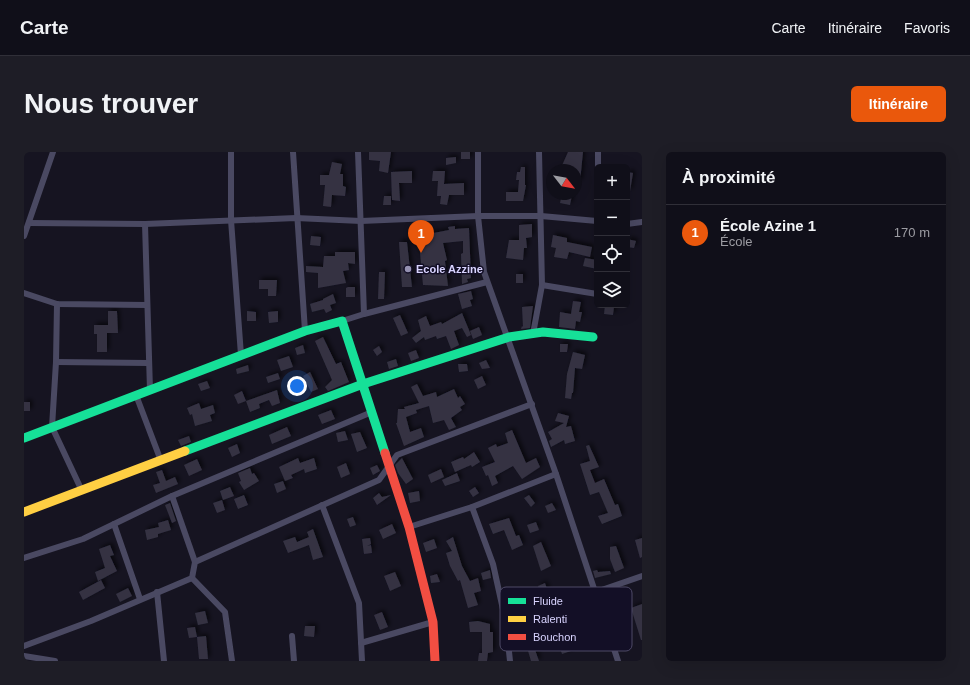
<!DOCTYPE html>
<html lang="fr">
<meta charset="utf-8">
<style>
body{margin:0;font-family:Helvetica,sans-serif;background:#1e1d26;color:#f1f3f6}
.controls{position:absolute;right:12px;top:12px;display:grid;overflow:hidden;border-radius:6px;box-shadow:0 4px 16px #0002}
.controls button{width:36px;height:36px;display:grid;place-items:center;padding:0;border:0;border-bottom:1px solid #302f38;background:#100f19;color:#f1f3f6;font:20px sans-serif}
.compass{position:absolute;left:522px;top:12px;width:36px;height:36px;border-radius:50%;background:#100f19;box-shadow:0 4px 16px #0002;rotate:121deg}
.you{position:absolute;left:273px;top:234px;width:14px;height:14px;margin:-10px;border:3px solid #fff;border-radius:50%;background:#1a73e8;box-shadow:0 0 0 6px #1a73e833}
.badge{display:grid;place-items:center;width:26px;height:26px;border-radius:50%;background:#ea580c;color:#fff;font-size:13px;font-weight:700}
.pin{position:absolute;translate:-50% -33px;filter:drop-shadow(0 1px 2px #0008)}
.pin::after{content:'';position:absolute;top:21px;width:14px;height:12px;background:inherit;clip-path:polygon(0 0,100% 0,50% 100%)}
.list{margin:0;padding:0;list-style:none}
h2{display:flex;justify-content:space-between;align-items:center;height:52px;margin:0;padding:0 16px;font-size:17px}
h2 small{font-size:13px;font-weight:400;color:#9c9ca2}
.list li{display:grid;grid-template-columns:26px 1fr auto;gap:12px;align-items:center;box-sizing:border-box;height:56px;padding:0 16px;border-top:1px solid #302f38}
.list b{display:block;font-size:15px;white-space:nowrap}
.list p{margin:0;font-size:13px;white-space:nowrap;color:#9c9ca2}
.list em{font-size:13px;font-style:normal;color:#9c9ca2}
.icon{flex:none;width:22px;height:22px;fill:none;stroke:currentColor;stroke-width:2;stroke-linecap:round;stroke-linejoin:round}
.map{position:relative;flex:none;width:618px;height:509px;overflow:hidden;border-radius:6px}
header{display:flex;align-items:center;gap:24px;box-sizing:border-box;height:56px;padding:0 20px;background:#100f19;border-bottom:1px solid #302f38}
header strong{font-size:19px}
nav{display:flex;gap:22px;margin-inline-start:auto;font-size:14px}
.intro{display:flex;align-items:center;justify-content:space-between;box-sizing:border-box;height:96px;padding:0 24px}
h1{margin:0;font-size:28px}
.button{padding:10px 18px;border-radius:6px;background:#ea580c;color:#fff;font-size:14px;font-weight:700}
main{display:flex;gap:24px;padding:0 24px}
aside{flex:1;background:#100f19;border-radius:6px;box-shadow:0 4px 16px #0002}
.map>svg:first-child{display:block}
</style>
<header>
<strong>Carte</strong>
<nav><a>Carte</a><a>Itinéraire</a><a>Favoris</a></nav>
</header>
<div class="intro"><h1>Nous trouver</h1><a class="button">Itinéraire</a></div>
<main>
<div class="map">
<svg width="618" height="509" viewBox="0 0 618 509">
<defs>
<filter id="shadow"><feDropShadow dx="2.5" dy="-2.5" stdDeviation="2" flood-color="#0009"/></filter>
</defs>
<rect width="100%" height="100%" fill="#161421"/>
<g fill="#343243" filter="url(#shadow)">
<path d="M345 0H367L364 21 355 19 356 9 345 8Z"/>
<rect x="437" y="0" width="9" height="7"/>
<path d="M544 0H559L556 30H552V18H536Z"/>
<path d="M432 5V11L422 13V6Z"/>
<path d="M308 10 318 12 316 22H319V34L322 35 321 44 308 43 307 55 299 54 301 33H296V23H305Z"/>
<path d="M497 15H501V33H502L499 49H482V40H494L495 28H492L493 20H496Z"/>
<path d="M388 19V31H375L376 49 368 48 367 20Z"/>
<path d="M409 19H421L420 32 440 31V43H425L423 53 416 52 417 44H413L414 29H408Z"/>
<path d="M603 20 609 21 606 39H603Z"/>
<path d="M538 42 548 43 546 53 536 51Z"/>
<path d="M360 44H367V53H359Z"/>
<path d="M508 72V85L502 86 503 96H500L499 108 482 106 485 88H495V73Z"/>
<path d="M431 74V77L445 76 447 126 443 127 444 130 438 132 437 102 439 101V89L419 91 423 108 421 109 424 134 399 133 394 79 404 78V82L425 78 424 75Z"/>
<path d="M529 83 543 86V90L568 95 566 105 545 100 543 107 530 105 532 96 527 95Z"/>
<path d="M287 84 297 85 296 94 286 93Z"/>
<path d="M603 87 612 89 610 96 603 95Z"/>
<path d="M375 90H383L388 135H378Z"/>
<path d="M311 100H331V112L324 111 325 118 319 119 322 131 294 136V121L282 120V114L299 115 300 104H311Z"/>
<path d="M561 106 573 108V117L559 114Z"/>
<path d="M355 120H361L360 147H354Z"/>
<rect x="492" y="122" width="7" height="9"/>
<path d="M235 128H253L252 144H244V137H235Z"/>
<path d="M324 135H331V145H322V136Z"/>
<path d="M447 139 449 147 446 148 448 154 438 157 434 142Z"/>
<path d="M309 142 312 151 306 153 308 158 302 161 300 157 288 160 286 152 299 148V147Z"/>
<path d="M549 149 557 150 555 160H558L556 170 552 169 551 177 535 175 536 160 547 162Z"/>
<path d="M581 153 590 155 589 163 580 162Z"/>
<path d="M509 154 506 176 497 177 498 174 499 175 498 155Z"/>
<path d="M84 159H93L94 181H83V200H73V182H70V173H84Z"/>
<path d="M223 159 232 160V169H223Z"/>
<path d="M254 159V170L245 171 244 160Z"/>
<path d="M438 161 447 183 443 185 438 176 430 179 435 193 427 197 422 184 413 187 412 184 401 188 400 185 392 191 388 186 397 179 394 168 402 164 406 174 417 170 418 172Z"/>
<path d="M376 163 384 181 377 184 369 166Z"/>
<path d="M455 175 458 183 449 187 446 179Z"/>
<path d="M299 185 312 212 317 210 325 230 304 239 301 235 308 228 291 189Z"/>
<path d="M536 192H544L543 200H536Z"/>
<path d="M279 193 281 201 273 203 271 196Z"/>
<path d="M355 194 358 200 353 204 349 198Z"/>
<path d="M392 198 395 206 387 209 384 201Z"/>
<path d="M549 200 561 203 558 217 551 216 549 241H548L547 247 541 246 543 222Z"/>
<path d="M265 204 269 215 257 219 253 208Z"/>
<path d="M372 207 374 214 365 217 363 210Z"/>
<path d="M462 208 466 216 458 217 455 211Z"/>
<path d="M434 212H443L444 219 435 220Z"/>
<path d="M224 213 225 219 213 222 212 217Z"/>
<path d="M286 220 294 237 287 240 279 224Z"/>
<path d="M254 221 256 227 244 231 242 225Z"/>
<path d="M458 224 462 233 454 237 450 228Z"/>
<path d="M183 229 186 236 177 239 174 232Z"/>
<path d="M393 232 399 244 412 240 413 245 430 237 434 246 436 244 441 252 436 255 438 258 427 266 432 275 425 278 420 268 409 271 405 254 392 258 393 261 382 265 386 280 397 276 400 285 380 294 372 271H373L374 257H381L380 255 395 251 387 235Z"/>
<path d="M253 238 256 251 248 254 245 248 235 252 236 256 226 260 222 249Z"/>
<path d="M218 239 222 249 214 252 210 243Z"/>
<rect x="0" y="250" width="6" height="9"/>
<path d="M175 251 177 257 189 253 191 261 186 263 188 269 171 274 168 262 166 263 163 256Z"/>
<path d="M307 258 311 267 298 272 294 263Z"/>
<path d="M534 261 545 264 542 275 547 274 551 289 541 292 540 288 527 295 525 289 528 287 524 280 540 271 531 269Z"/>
<path d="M263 275 267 284 248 292 245 283Z"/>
<path d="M488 278 502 311 512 306 516 315 498 327 489 314 471 324 474 331 468 334 464 323 462 324 458 315 471 310 464 296 472 292 473 295 484 291 481 281Z"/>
<path d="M321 279 324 288 314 290 312 281Z"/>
<path d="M336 280 343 296 333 300 327 282Z"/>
<path d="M165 284 167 290 157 294 154 288Z"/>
<path d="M213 292 216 301 208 305 204 296Z"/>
<path d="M565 293 575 315 566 318 571 331 580 327 591 353 594 352 598 364 578 372 574 364 584 361 575 340 566 343 556 312 566 309 562 294Z"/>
<path d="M450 300 456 310 448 315 447 313 431 320 427 310 439 305 440 307Z"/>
<path d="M274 306 276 311 290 306 293 317 281 321 280 317 267 323 269 326 261 329 255 315Z"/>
<path d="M378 306 389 327 382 332 374 321 371 313Z"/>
<path d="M173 307 178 318 165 324 160 313Z"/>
<path d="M322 311 326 322 317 326 313 315Z"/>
<path d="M353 313 356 319 349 323 346 316Z"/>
<path d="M226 316 228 322 230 321 235 329 220 338 215 330 217 329 214 321Z"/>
<path d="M417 317 420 325 407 331 404 323Z"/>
<path d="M138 318 142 329 151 325 154 332 132 341 129 333 136 331 132 320Z"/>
<path d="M433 321 436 329 421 334 418 328Z"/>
<path d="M259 329 262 337 253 341 250 332Z"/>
<path d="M206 335 210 344 199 348 196 339Z"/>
<path d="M451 335 455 341 449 345 445 339Z"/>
<path d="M395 339 396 349 386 351 384 341Z"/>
<path d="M355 341 358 345 367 343 353 353 349 346Z"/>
<path d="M220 343 224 353 214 357 210 347Z"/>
<path d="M505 343 511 351 507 355 500 346Z"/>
<path d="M198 348 201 358 193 361 189 351Z"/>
<path d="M146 351 152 369 148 371 141 353Z"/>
<path d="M528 351 532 358 524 361 521 354Z"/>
<path d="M329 365 332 373 326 375 323 367Z"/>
<path d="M485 366 492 384 495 383 499 393 488 398 480 378 469 382 465 372Z"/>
<path d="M144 368 147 378 134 382V385L123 388 121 378 135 375 134 371Z"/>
<path d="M512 370 515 378 506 381 503 373Z"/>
<path d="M368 372 372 381 359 387 355 378Z"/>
<path d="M289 377 299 405 289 408 285 393 264 401 259 389 271 385 273 390 285 385 283 380Z"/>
<path d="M429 385 438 414 446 429 454 426 457 439 450 441 454 453 444 456 436 428 434 429 426 414 422 401 428 399 422 389Z"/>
<path d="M346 386 347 392 343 394 347 393 348 401 340 402 338 387Z"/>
<path d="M618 386V405L616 406 611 388Z"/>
<path d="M410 387 413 396 402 400 399 391Z"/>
<path d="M517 390 527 414 517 419 509 394Z"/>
<path d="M86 393 90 403 86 404 93 419 74 429 71 420 81 416 75 397Z"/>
<path d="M592 394 600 416 591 420 586 407V395Z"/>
<path d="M466 418 467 426 459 428 457 421Z"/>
<path d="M573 418 574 420 586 419 587 422 571 426 569 419Z"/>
<path d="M371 420 377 434 366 439 360 424Z"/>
<path d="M413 422 416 430 407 431 406 424Z"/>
<path d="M77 428 81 436 59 448 55 440Z"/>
<path d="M521 431 524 440 517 442 514 434Z"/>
<path d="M104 436 108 444 96 450 92 442Z"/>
<path d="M618 452V488H617L607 456Z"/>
<path d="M181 459 184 471 174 473 171 461Z"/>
<path d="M358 460 364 475 356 478 350 463Z"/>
<path d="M454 469 466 472V480H469V500L464 501 463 509H454L455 501H458V480H446L445 470Z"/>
<path d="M281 474H291L290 485 280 484Z"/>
<path d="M171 475 173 485 165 486 163 476Z"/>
<path d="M506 482 509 492 515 509H507L502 492 496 493 494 485Z"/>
<path d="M182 484 184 507H175L173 485Z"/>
<path d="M544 489 547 499 538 502 535 493Z"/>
</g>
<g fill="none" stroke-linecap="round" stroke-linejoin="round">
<g stroke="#4a4962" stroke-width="6">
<path d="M207 0V68L217 203"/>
<path d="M269 0 281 179"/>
<path d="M454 0V64L460 120 532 322 594 509"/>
<path d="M574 0V15"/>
<path d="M5 71 121 72 272 66 337 69 454 64H517L573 69"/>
<path d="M121 72 126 238"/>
<path d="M603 72 618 70"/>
<path d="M0 84 29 0"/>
<path d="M518 133 573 142"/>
<path d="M0 141 33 152 123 153"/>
<path d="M33 152 32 210 28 275 58 339"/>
<path d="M340 162 463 130"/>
<path d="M318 169 340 162 334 0"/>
<path d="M509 182 518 133 515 0"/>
<path d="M32 210 124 211"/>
<path d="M112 243 137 309"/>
<path d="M148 344 171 410"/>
<path d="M298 353 335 451 338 509"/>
<path d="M448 355 469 412 482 471 486 509"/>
<path d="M90 372 116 447"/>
<path d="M385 375 448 355 532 322"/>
<path d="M0 406 59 387 148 344 348 260"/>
<path d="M168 426 201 460 208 509"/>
<path d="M133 440 140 509"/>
<path d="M482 471 618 424"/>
<path d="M268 484 270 509"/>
<path d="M337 491 409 470"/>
<path d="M0 494 67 469 168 426 171 410 355 328 373 303 508 252"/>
<path d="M0 504 31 509"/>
</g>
<g stroke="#16e098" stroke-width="9">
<path d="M0 286 281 179 318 169 361 301"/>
<path d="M161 299 339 232 485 185 519 180 569 185"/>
</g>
<path stroke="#ffcf43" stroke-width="9" d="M0 360 161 299"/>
<path stroke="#f24e42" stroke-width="9" d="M361 301 385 375 409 470 411 509"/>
</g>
<circle fill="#9591b1" stroke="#130f26" stroke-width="1.5" cx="384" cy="117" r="4"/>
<g text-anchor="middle" stroke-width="3" stroke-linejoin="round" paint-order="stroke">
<g font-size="11" font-weight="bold" fill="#d9d4ff" stroke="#130f26" text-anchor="start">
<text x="392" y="121">Ecole Azzine</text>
</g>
</g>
<rect x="476" y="435" width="132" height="64" rx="6" fill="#130f26" stroke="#4e4a67" stroke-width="1"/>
<rect x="484" y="446" width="18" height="6" fill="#16e098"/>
<rect x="484" y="464" width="18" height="6" fill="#ffcf43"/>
<rect x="484" y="482" width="18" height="6" fill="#f24e42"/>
<g font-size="11" fill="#d9d4ff">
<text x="509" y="453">Fluide</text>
<text x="509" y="471">Ralenti</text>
<text x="509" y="489">Bouchon</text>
</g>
</svg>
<div class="controls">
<button>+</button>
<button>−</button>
<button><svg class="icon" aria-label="locate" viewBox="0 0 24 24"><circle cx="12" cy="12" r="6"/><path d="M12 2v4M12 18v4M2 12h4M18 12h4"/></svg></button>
<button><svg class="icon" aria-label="layers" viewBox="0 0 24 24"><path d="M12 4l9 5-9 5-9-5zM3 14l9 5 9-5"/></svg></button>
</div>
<svg class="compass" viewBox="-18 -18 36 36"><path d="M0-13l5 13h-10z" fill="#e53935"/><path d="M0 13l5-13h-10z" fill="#9c9ca2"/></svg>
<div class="you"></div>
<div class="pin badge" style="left:397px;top:101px">1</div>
</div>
<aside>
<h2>À proximité<small></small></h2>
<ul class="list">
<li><span class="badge">1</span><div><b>École Azine 1</b><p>École</p></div><em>170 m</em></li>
</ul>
</aside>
</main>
